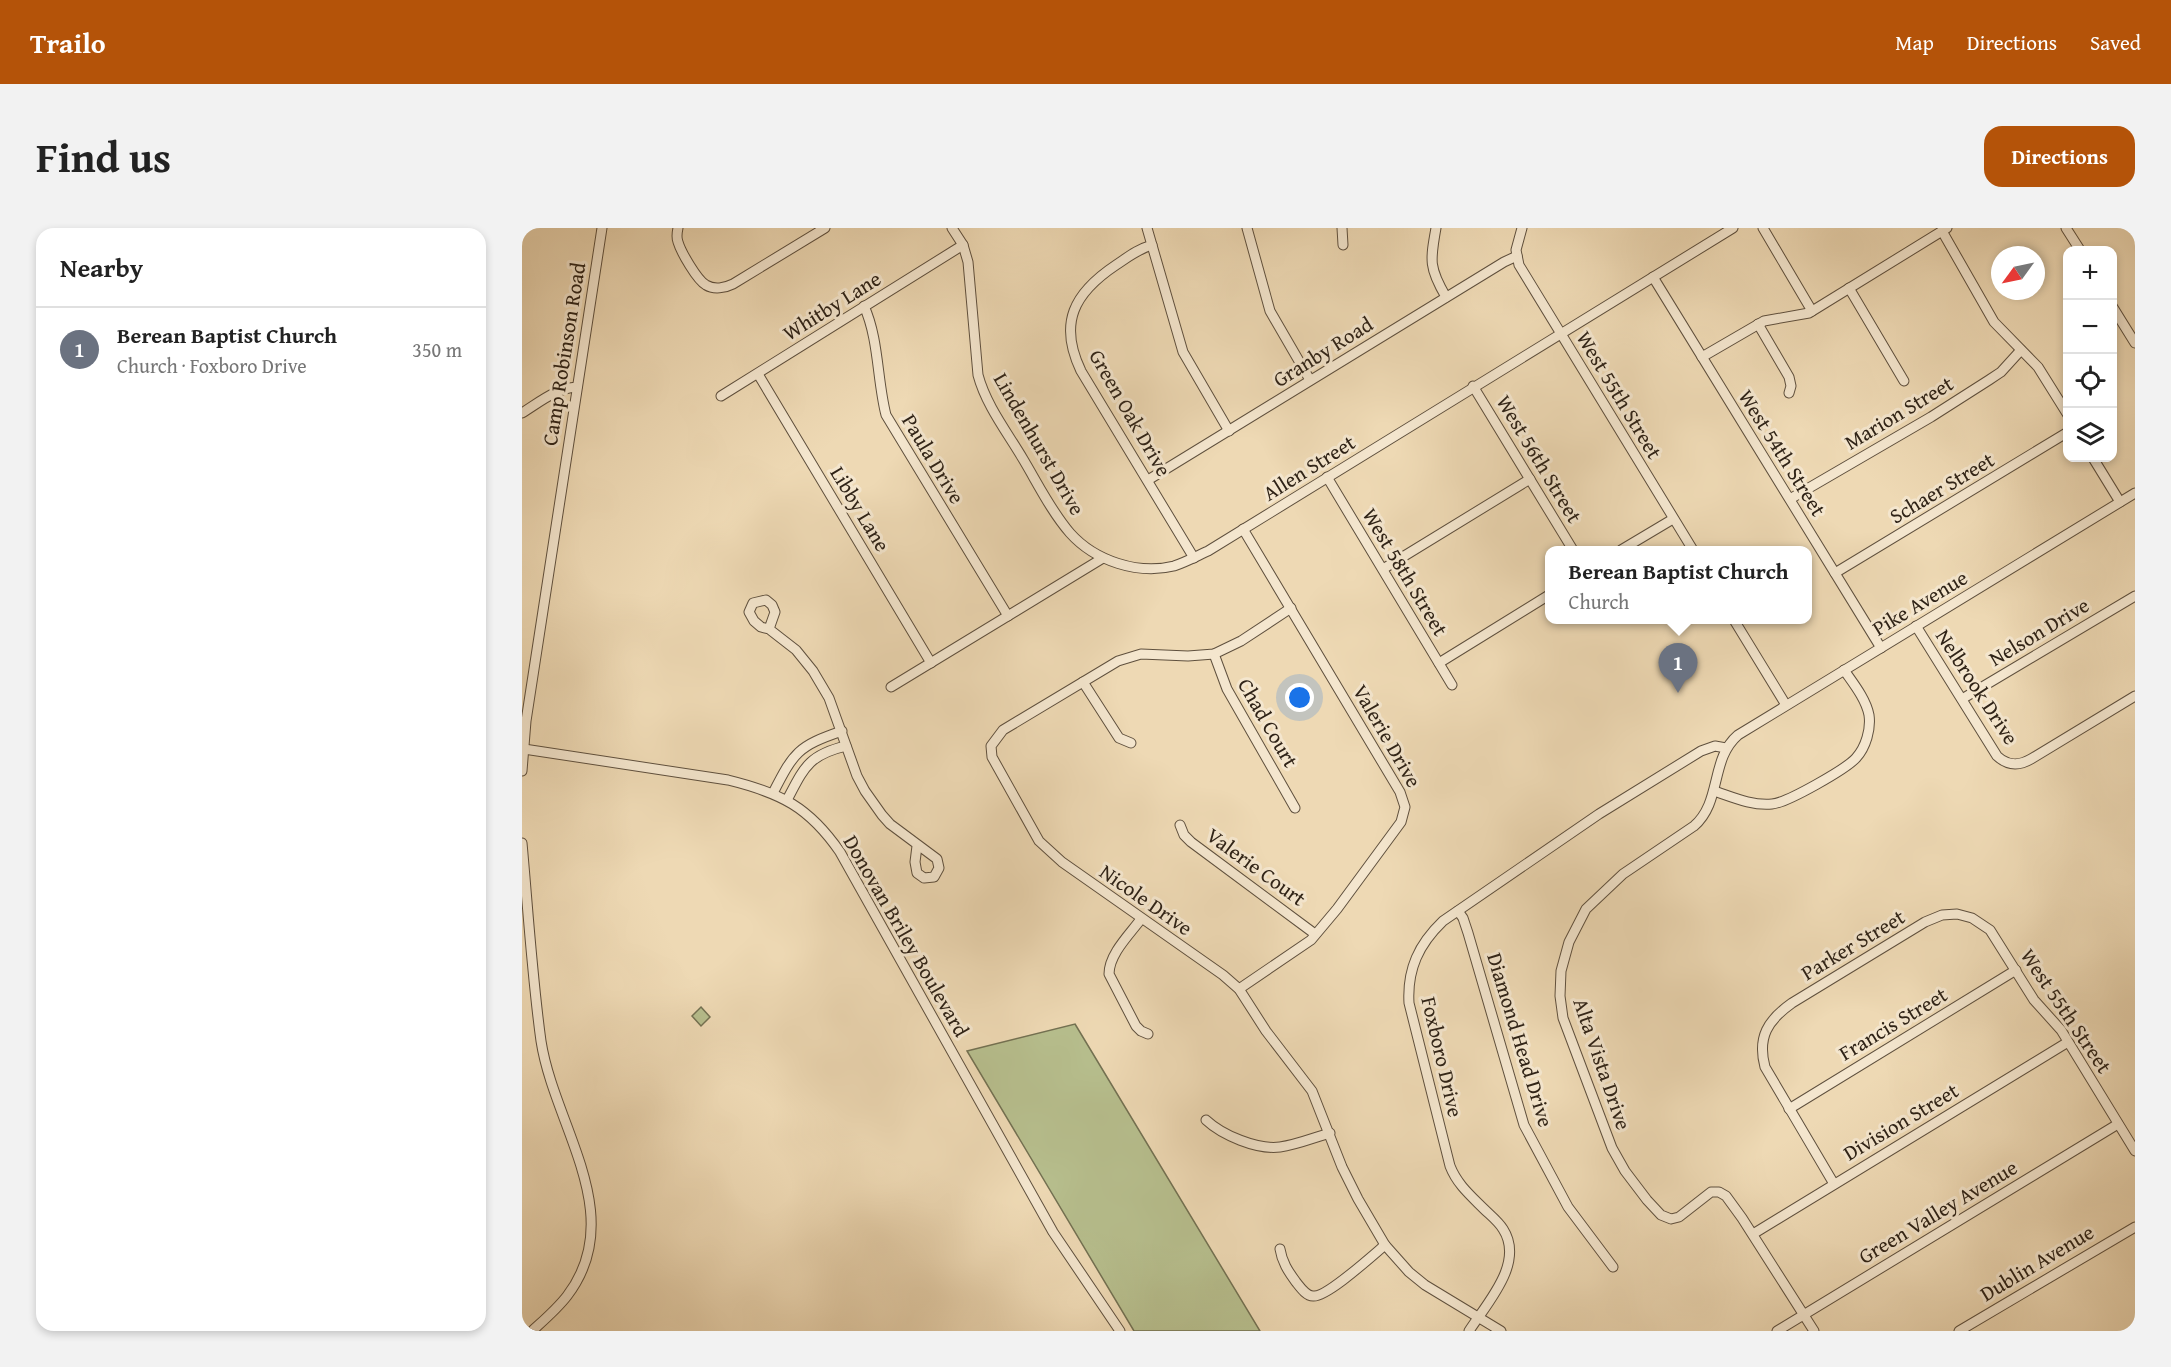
<!DOCTYPE html>
<meta charset="utf-8">
<style>
body{margin:0;font-family:"Gentium Book Plus",serif;background:#f2f2f2;color:#222}
.controls{position:absolute;right:18px;top:18px;display:grid;overflow:hidden;border-radius:12px;box-shadow:0 3px 9px #0003}
.controls button{width:54px;height:54px;display:grid;place-items:center;padding:0;border:0;border-bottom:2px solid #e0e0e0;background:#fff;color:#222;font:30px sans-serif}
.compass{position:absolute;left:1469px;top:18px;width:54px;height:54px;border-radius:50%;background:#fff;box-shadow:0 3px 9px #0003;rotate:237deg}
.you{position:absolute;left:778px;top:470px;width:21px;height:21px;margin:-15px;border:4px solid #fff;border-radius:50%;background:#1a73e8;box-shadow:0 0 0 9px #1a73e833}
.badge{display:grid;place-items:center;width:39px;height:39px;border-radius:50%;background:#b45309;color:#fff;font-size:20px;font-weight:700}
.pin{position:absolute;translate:-50% -50px;filter:drop-shadow(0 2px 3px #0008)}
.pin::after{content:'';position:absolute;top:32px;width:21px;height:18px;background:inherit;clip-path:polygon(0 0,100% 0,50% 100%)}
.popup{position:absolute;left:1023px;top:318px;width:267px;height:78px;box-sizing:border-box;display:grid;place-content:center;border-radius:12px;background:#fff;filter:drop-shadow(0 2px 4px #0005);font-size:20px;white-space:nowrap;color:#767676}
.popup b{font-size:22px;color:#222}
.popup::after{content:'';position:absolute;left:50%;top:100%;margin-left:-12px;border:12px solid transparent;border-top-color:#fff}
.list{margin:0;padding:0;list-style:none}
h2{display:flex;justify-content:space-between;align-items:center;height:78px;margin:0;padding:0 24px;font-size:26px}
h2 small{font-size:20px;font-weight:400;color:#767676}
.list li{display:grid;grid-template-columns:39px 1fr auto;gap:18px;align-items:center;box-sizing:border-box;height:84px;padding:0 24px;border-top:2px solid #e0e0e0}
.list b{display:block;font-size:22px;white-space:nowrap}
.list p{margin:0;font-size:20px;white-space:nowrap;color:#767676}
.list em{font-size:20px;font-style:normal;color:#767676}
.icon{flex:none;width:33px;height:33px;fill:none;stroke:currentColor;stroke-width:2;stroke-linecap:round;stroke-linejoin:round}
.map{position:relative;flex:none;width:1613px;height:1103px;overflow:hidden;border-radius:18px}
header{display:flex;align-items:center;gap:36px;box-sizing:border-box;height:84px;padding:0 30px;background:#b45309;color:#fff}
header strong{font-size:28px}
nav{display:flex;gap:33px;margin-inline-start:auto;font-size:21px}
.intro{display:flex;align-items:center;justify-content:space-between;box-sizing:border-box;height:144px;padding:0 36px}
h1{margin:0;font-size:42px}
.button{padding:15px 27px;border-radius:18px;background:#b45309;color:#fff;font-size:21px;font-weight:700}
main{display:flex;gap:36px;padding:0 36px}
aside{flex:1;background:#fff;border-radius:18px;box-shadow:0 3px 9px #0003}
.map>svg:first-child{display:block}
</style>
<header>
<strong>Trailo</strong>
<nav><a>Map</a><a>Directions</a><a>Saved</a></nav>
</header>
<div class="intro"><h1>Find us</h1><a class="button">Directions</a></div>
<main>
<aside>
<h2>Nearby<small></small></h2>
<ul class="list">
<li><span class="badge" style="background:#6b7280">1</span><div><b>Berean Baptist Church</b><p>Church · Foxboro Drive</p></div><em>350 m</em></li>
</ul>
</aside>
<div class="map">
<svg width="1613" height="1103" viewBox="0 0 1613 1103">
<rect width="100%" height="100%" fill="#eed9b4"/>
<filter id="stains"><feTurbulence type="fractalNoise" baseFrequency=".00333" numOctaves="4"/><feColorMatrix values="0 0 0 0 .2 0 0 0 0 .09 0 0 0 0 .02 0 0 0 .5 -.17"/></filter>
<radialGradient id="worn" r=".72"><stop offset=".6" stop-color="#630" stop-opacity="0"/><stop offset="1" stop-color="#630" stop-opacity=".3"/></radialGradient>
<g fill="#b7bf8e" stroke="#737152" stroke-width="1.5">
<path d="M179 779 188 789 179 798 170 788Z"/>
<path d="M553 796 738 1103H612L445 823Z"/>
</g>
<g fill="none" stroke-linecap="round" stroke-linejoin="round">
<defs>
<g id="minor">
<path d="M156 0C155 5 154 9 156 14 159 24 175 52 184 57 192 62 203 60 211 56L303 0"/>
<path d="M430 0 441 17 446 34 456 147C464 177 485 204 501 231 516 256 529 283 548 305 573 333 616 347 652 338 664 334 675 328 686 323L1211 0"/>
<path d="M625 0 661 124 707 203"/>
<path d="M725 0 748 83 788 152"/>
<path d="M820 0 821 17"/>
<path d="M914 0C908 33 907 40 924 69"/>
<path d="M1000 0 994 22 997 37 1171 322"/>
<path d="M1241 0 1290 83"/>
<path d="M1544 0 1558 22"/>
<path d="M1420 3 1472 94 1516 139 1546 187"/>
<path d="M630 17C616 21 606 29 594 37 552 65 536 95 559 143L672 330"/>
<path d="M1131 49 1359 420"/>
<path d="M1327 60 1382 153"/>
<path d="M342 78C357 111 355 152 364 187L486 388"/>
<path d="M1590 78 1613 115"/>
<path d="M1236 96 1267 149 1269 158 1267 165"/>
<path d="M1180 129 1242 93 1287 85 1425 0"/>
<path d="M236 146 409 435"/>
<path d="M951 158 1051 322"/>
<path d="M199 168 441 17"/>
<path d="M0 185C18 174 34 160 55 159"/>
<path d="M1571 230 1598 274"/>
<path d="M805 249 930 457"/>
<path d="M626 252 982 34 995 28"/>
<path d="M1268 271 1409 189 1467 152 1479 144 1499 122"/>
<path d="M1099 322 1151 291"/>
<path d="M861 341 1008 251"/>
<path d="M1313 345 1546 204"/>
<path d="M769 380 719 413 692 426 666 428 619 426 596 433 481 502 469 518 470 529 517 613 540 634 701 747 717 761 744 803 790 863 820 939 836 971 863 1017 887 1044 903 1057 979 1103"/>
<path d="M1212 392 1264 477"/>
<path d="M1394 398 1475 528C1486 538 1497 538 1509 531L1613 468"/>
<path d="M247 401 253 384 250 377 244 372 231 375 227 384 232 393 239 399 247 401 274 422 291 443 307 470 335 548 343 563 360 587 368 596 415 631 417 640 412 649 402 650 395 645 393 634 395 618"/>
<path d="M692 426 705 461 773 580"/>
<path d="M917 435 1027 367"/>
<path d="M561 454 597 510 609 515"/>
<path d="M369 459 581 330"/>
<path d="M1440 471 1613 368"/>
<path d="M2 521 206 552C259 565 287 579 318 624L531 1004 598 1103"/>
<path d="M0 543 4 493 80 0"/>
<path d="M1192 563C1210 569 1230 578 1250 576 1265 575 1324 541 1334 530 1344 519 1349 501 1347 487 1344 471 1331 455 1322 442"/>
<path d="M251 565C272 524 276 518 320 503"/>
<path d="M265 572C282 540 286 527 324 518"/>
<path d="M658 597 662 607 669 614 793 706"/>
<path d="M0 615C6 681 10 748 19 813 32 898 107 987 45 1068 35 1081 22 1092 10 1103"/>
<path d="M936 683 941 690 946 705 1002 897 1046 979 1091 1039"/>
<path d="M619 691C608 706 587 726 587 746L614 798 619 803 626 806"/>
<path d="M717 761 789 712 815 681 879 594 883 579 878 564 721 301"/>
<path d="M1267 881 1494 742"/>
<path d="M684 892C700 907 735 922 758 919 774 917 791 910 808 905"/>
<path d="M1312 956 1243 839C1235 809 1246 792 1270 775L1403 694 1420 687 1435 686 1450 690 1468 702 1512 772 1539 802 1613 923"/>
<path d="M1231 1006 1546 814"/>
<path d="M758 1021C760 1034 766 1043 774 1054 778 1059 784 1068 791 1068 804 1070 851 1027 863 1017"/>
<path d="M947 1103C965 1075 1003 1035 981 1001 976 993 968 987 962 981 948 967 935 956 928 938L887 775C885 741 897 716 921 693L1077 586 1179 523 1193 518 1204 520"/>
<path d="M1255 1103 1596 896"/>
<path d="M1292 1103 1220 990 1204 968 1197 964H1189L1157 989 1149 991 1139 987 1125 972 1103 943 1090 920 1041 790 1038 768 1039 743 1047 714 1064 681 1101 646 1172 598C1200 574 1188 531 1216 507L1613 265"/>
<path d="M1437 1103 1613 999"/>
</g>
</defs>
<use href="#minor" stroke="#5f503e" stroke-width="11"/>
<use href="#minor" stroke="#f4e6ce" stroke-width="9"/>
</g>
<g text-anchor="middle" stroke-width="6" stroke-linejoin="round" paint-order="stroke">
<g font-size="21" fill="#2f2317" stroke="#f4e6ce">
<text transform="translate(310 78) rotate(-32)" y="7">Whitby Lane</text>
<text transform="translate(801 124) rotate(-32)" y="7">Granby Road</text>
<text transform="translate(42 126) rotate(-81)" y="7">Camp Robinson Road</text>
<text transform="translate(1097 167) rotate(59)" y="7">West 55th Street</text>
<text transform="translate(608 185) rotate(60)" y="7">Green Oak Drive</text>
<text transform="translate(1377 185) rotate(-31)" y="7">Marion Street</text>
<text transform="translate(517 216) rotate(60)" y="7">Lindenhurst Drive</text>
<text transform="translate(1260 225) rotate(58)" y="7">West 54th Street</text>
<text transform="translate(411 231) rotate(59)" y="7">Paula Drive</text>
<text transform="translate(1017 231) rotate(59)" y="7">West 56th Street</text>
<text transform="translate(787 240) rotate(-32)" y="7">Allen Street</text>
<text transform="translate(1420 260) rotate(-31)" y="7">Schaer Street</text>
<text transform="translate(338 281) rotate(59)" y="7">Libby Lane</text>
<text transform="translate(883 344) rotate(59)" y="7">West 58th Street</text>
<text transform="translate(1398 375) rotate(-31)" y="7">Pike Avenue</text>
<text transform="translate(1517 404) rotate(-31)" y="7">Nelson Drive</text>
<text transform="translate(1455 459) rotate(57)" y="7">Nelbrook Drive</text>
<text transform="translate(746 495) rotate(60)" y="7">Chad Court</text>
<text transform="translate(865 508) rotate(60)" y="7">Valerie Drive</text>
<text transform="translate(734 639) rotate(36)" y="7">Valerie Court</text>
<text transform="translate(624 672) rotate(35)" y="7">Nicole Drive</text>
<text transform="translate(384 708) rotate(60)" y="7">Donovan Briley Boulevard</text>
<text transform="translate(1331 717) rotate(-31)" y="7">Parker Street</text>
<text transform="translate(1544 783) rotate(56)" y="7">West 55th Street</text>
<text transform="translate(1371 796) rotate(-31)" y="7">Francis Street</text>
<text transform="translate(998 812) rotate(73)" y="7">Diamond Head Drive</text>
<text transform="translate(920 829) rotate(77)" y="7">Foxboro Drive</text>
<text transform="translate(1080 836) rotate(71)" y="7">Alta Vista Drive</text>
<text transform="translate(1379 894) rotate(-31)" y="7">Division Street</text>
<text transform="translate(1416 984) rotate(-31)" y="7">Green Valley Avenue</text>
<text transform="translate(1515 1035) rotate(-31)" y="7">Dublin Avenue</text>
</g>
</g>
<rect width="100%" height="100%" filter="url(#stains)"/>
<rect width="100%" height="100%" fill="url(#worn)"/>
</svg>
<div class="controls">
<button>+</button>
<button>−</button>
<button><svg class="icon" aria-label="locate" viewBox="0 0 24 24"><circle cx="12" cy="12" r="6"/><path d="M12 2v4M12 18v4M2 12h4M18 12h4"/></svg></button>
<button><svg class="icon" aria-label="layers" viewBox="0 0 24 24"><path d="M12 4l9 5-9 5-9-5zM3 14l9 5 9-5"/></svg></button>
</div>
<svg class="compass" viewBox="-18 -18 36 36"><path d="M0-13l5 13h-10z" fill="#e53935"/><path d="M0 13l5-13h-10z" fill="#767676"/></svg>
<div class="you"></div>
<div class="pin badge" style="left:1156px;top:465px;background:#6b7280">1</div>
<div class="popup"><b>Berean Baptist Church</b>Church</div>
</div>
</main>
